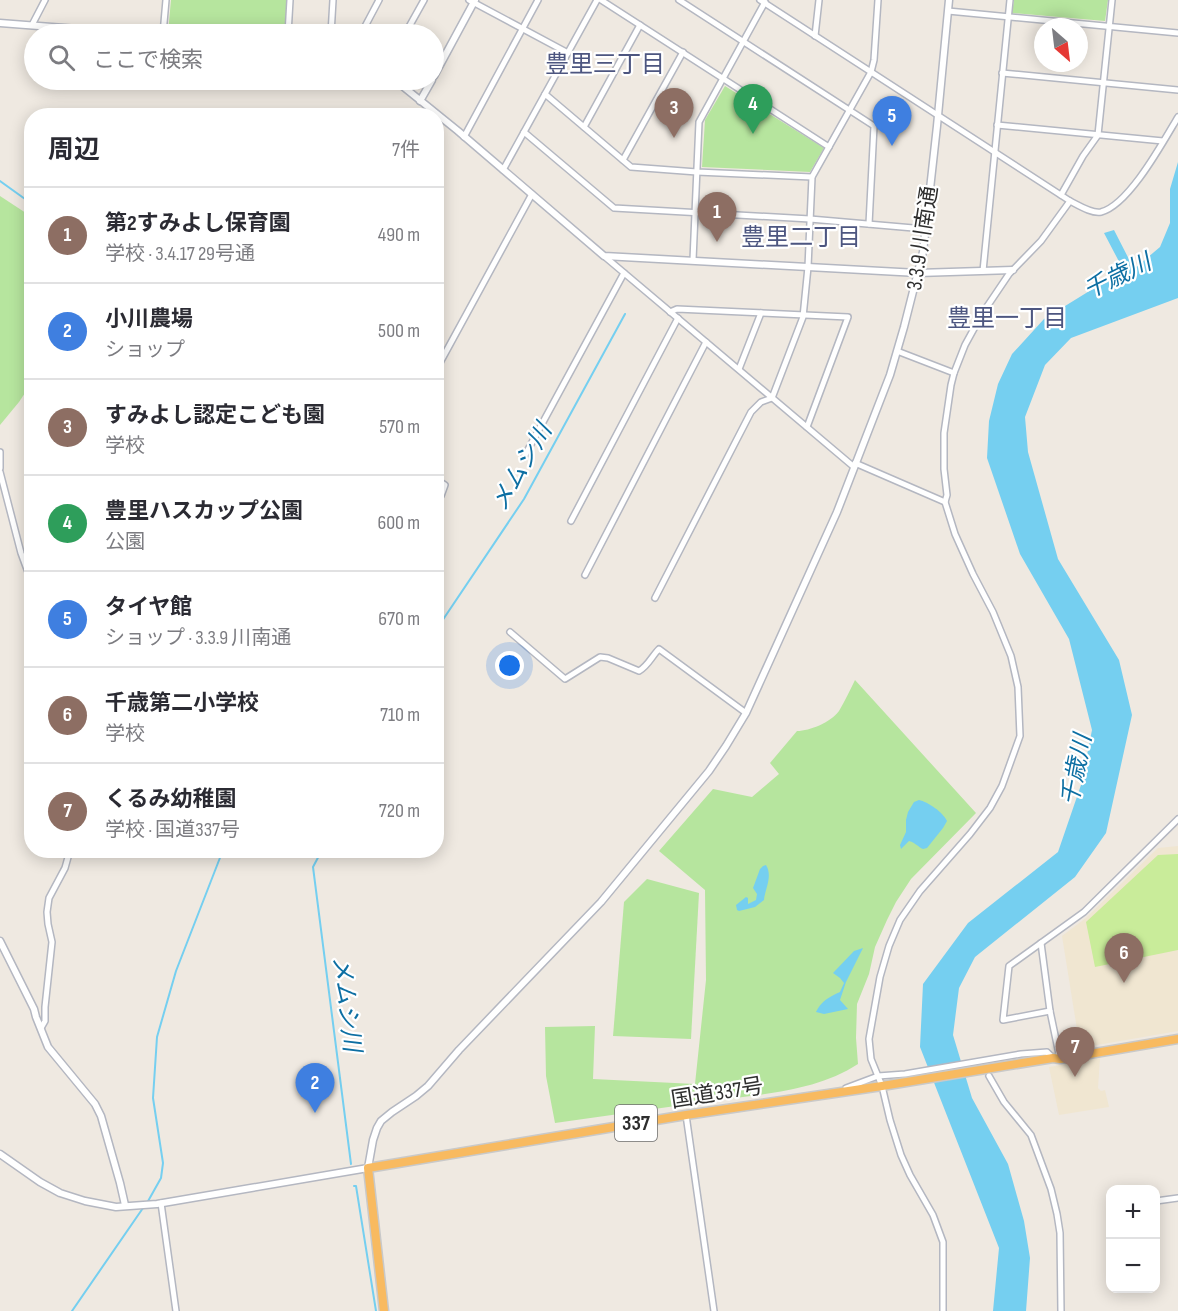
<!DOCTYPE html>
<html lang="ja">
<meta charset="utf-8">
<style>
body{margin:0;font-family:"Sofia Sans Condensed","Noto Sans JP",sans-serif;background:#f7f7f7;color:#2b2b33}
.controls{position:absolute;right:18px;bottom:18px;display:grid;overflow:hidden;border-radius:12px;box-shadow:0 3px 15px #0003}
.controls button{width:54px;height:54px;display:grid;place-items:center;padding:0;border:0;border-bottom:2px solid #e1e1e2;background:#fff;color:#2b2b33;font:30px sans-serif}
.compass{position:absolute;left:1034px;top:18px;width:54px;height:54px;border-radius:50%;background:#fff;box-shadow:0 3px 15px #0003;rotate:152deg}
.you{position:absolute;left:510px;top:666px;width:21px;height:21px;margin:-15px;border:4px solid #fff;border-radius:50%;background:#1a73e8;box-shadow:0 0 0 9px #1a73e833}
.badge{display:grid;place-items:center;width:39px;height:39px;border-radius:50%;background:#4264fb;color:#fff;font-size:20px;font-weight:700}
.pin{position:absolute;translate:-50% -50px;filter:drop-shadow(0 2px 3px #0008)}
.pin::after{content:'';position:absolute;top:32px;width:21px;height:18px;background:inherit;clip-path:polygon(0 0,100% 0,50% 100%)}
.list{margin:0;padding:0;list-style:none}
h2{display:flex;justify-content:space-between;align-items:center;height:78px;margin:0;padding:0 24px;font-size:26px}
h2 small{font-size:20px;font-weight:400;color:#7c7c81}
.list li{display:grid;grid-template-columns:39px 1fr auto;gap:18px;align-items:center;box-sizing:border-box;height:96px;padding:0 24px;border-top:2px solid #e1e1e2}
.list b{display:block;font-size:22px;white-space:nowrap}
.list p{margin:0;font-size:20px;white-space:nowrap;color:#7c7c81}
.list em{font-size:20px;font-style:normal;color:#7c7c81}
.icon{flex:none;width:33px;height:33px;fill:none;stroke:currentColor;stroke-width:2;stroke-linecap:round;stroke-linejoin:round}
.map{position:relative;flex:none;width:1178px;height:1311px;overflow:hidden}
.search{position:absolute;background:#fff;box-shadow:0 3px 15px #0003;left:24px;top:24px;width:420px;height:66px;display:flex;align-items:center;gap:15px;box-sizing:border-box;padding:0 21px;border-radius:33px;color:#7c7c81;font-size:22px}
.panel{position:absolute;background:#fff;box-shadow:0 3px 15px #0003;left:24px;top:108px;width:420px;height:750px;border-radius:24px}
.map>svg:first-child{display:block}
</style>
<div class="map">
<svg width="1178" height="1311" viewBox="0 0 1178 1311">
<rect width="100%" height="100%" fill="#efe9e1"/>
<g fill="#f0e6d1">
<path d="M1178 846V1031L1080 1048 1062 936 1086 918 1158 848Z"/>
<path d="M1100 1058 1098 1088 1101 1091 1105 1090 1109 1107 1059 1115 1049 1067Z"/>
</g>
<g fill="#b6e59e">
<path d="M171 0H287L285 34H185L168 33Z"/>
<path d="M1014 0H1108L1105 21 1012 13Z"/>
<path d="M725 86 824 148 810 172 702 167 705 120Z"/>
<path d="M0 196 32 217 31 384 19 402 0 425Z"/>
<path d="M855 680 976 813 911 879 896 902 887 920 875 947 869 974 857 1004 856 1038 858 1064C815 1092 760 1094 711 1101 659 1108 607 1116 555 1123L546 1076 545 1027 595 1026 593 1079 695 1084 706 980 705 890 659 851 713 789 752 797 779 774 770 763 797 731C810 731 831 722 839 711 845 701 850 690 855 680Z"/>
<path d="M647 879 699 893 691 1039 613 1036 624 902Z"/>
</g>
<path fill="#c9ec9a" d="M1178 854V950L1095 967 1086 922 1158 855Z"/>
<g fill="#75cff0">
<path d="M1178 162V298L1071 338 1045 365 1025 417 1028 452 1058 559 1119 660 1132 715 1106 833 1075 877 975 957 959 988 953 1035 972 1098 1008 1164 1024 1221 1030 1258 1026 1311H993L999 1248 920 1047 923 984 968 923 1058 852 1081 785 1092 730 1069 639 1020 554 987 458 989 421 998 384 1012 354 1044 319 1091 290 1125 273 1104 233 1114 230 1134 269 1160 247 1170 223V189Z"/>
<path d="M919 800C928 802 943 812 947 821L943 828 927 848 923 849C918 847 916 843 909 841L901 849 900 845 906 832V820L908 812 914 802Z"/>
<path d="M766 865C773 876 765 889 764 900L755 907 739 911 737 910 736 905 746 897 748 898V904L756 900 757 894 753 888 760 869 763 866Z"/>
<path d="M863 948 846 982 840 1000 848 1009 824 1014 816 1012C821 1001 829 997 840 992L844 983 840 978 833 973 854 951Z"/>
</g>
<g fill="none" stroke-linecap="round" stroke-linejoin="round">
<g stroke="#75cff0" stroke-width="2">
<path d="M0 181 32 204"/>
<path d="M436 630 524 499 625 314"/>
<path d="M322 850 313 867 351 1164"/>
<path d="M354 1186H356L376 1311"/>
<path d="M147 1203 161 1178 163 1163 153 1098 157 1037 176 971 223 850"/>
<path d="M72 1311 143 1208"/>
</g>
<defs>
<g id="minor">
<path d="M469 0 568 53"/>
<path d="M601 0 829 147"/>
<path d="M679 0 874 126 869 224"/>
<path d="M760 0 1070 201C1078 205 1092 214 1101 212 1129 205 1163 142 1178 117"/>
<path d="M948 11 1178 33"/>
<path d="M32 25 45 0"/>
<path d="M163 34 166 0"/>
<path d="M288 34 290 0"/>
<path d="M331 34 333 0"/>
<path d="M361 34 379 0"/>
<path d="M405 34 424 0"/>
<path d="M815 36 819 0"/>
<path d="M1002 73 1178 90"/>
<path d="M545 94 631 167 697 172 812 177"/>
<path d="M997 125 1163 141"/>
<path d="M584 127 640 25"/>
<path d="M524 132 614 208 810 219 925 229"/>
<path d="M464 137 538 0"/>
<path d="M623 160 683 52"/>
<path d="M503 170 597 0"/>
<path d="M1061 195 1083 156 1098 135 1112 0"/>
<path d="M604 256 854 467"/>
<path d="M693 260 699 122 765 2"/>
<path d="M983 271 1010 0"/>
<path d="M670 312 677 309 848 317 807 427"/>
<path d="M897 351 954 373"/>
<path d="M739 369 761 313"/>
<path d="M436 370 532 194"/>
<path d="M0 452V468"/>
<path d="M524 457 624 273"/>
<path d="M855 463 945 502"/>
<path d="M0 472 21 553 32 583"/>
<path d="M436 479 445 485 441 496"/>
<path d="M571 521 678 318"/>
<path d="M585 575 706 342"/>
<path d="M655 598 751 412 761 402 772 398 803 317 808 267 812 177 871 72 874 60 878 0"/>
<path d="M510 632 565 679 600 657 608 658 639 671C648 666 652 656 659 649L746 713"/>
<path d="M1041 943 1050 1011 1060 1059"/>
<path d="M1050 1011 1003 1020 1009 966 1084 912 1178 819"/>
<path d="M41 1028 45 1021V1007L52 942 48 924 47 912 49 898 65 868 70 850"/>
<path d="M989 1076 1004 1102 1031 1135 1051 1189 1057 1214 1060 1233 1061 1311"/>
<path d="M846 1088 878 1076 905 1074 1021 1054 1047 1052 1053 1058"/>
<path d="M686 1115 714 1311"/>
<path d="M1156 1201 1178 1198"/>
<path d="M161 1203 176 1311"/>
<path d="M943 1311V1242L933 1215 910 1175 901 1155 890 1120 882 1086 871 1059 869 1039 880 977 889 946 900 920 920 891 970 834 990 808 1002 786 1020 736 1018 687 1011 656 993 612 973 574 955 534 945 502 947 495 944 469V433L951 385 954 373 965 345 982 314 1009 274 1041 241 1070 201"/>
</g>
<g id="tertiary">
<path d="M0 23 142 34"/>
<path d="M434 76 475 0"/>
<path d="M395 80 458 131 604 256 918 273 1013 270"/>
<path d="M420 101 432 80"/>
<path d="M0 941 34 1009 36 1017 48 1047 95 1104 101 1116 120 1183 125 1205"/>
<path d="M0 1154 40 1182 60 1193 85 1201 116 1207 157 1204 368 1168 373 1140 377 1128 381 1121 392 1112 416 1096 428 1086 459 1050 601 902 709 771 726 746 746 713 837 512 890 375 904 327 923 252 937 126 949 0"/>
</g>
<path id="trunk" d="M384 1311 368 1168 686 1115 882 1086 1053 1058 1060 1059 1178 1039"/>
</defs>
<use href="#minor" stroke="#b4b7c1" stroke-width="8"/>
<use href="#tertiary" stroke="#b4b7c1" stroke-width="9"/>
<use href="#trunk" stroke="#c9c9c9" stroke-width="11"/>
<use href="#minor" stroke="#fff" stroke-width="5"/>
<use href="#tertiary" stroke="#fff" stroke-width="6"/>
<use href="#trunk" stroke="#f8ba60" stroke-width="8"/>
</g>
<g text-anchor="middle" stroke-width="4.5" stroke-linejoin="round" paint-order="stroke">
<rect fill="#fff" stroke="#6d6d6d" stroke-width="1.5" x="615" y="1105" width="42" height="36" rx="4.5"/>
<g font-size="21" font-weight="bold" fill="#2e2e2e">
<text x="636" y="1130">337</text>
</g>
<g font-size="22" fill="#2e2e2e" stroke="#fff">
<text transform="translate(921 238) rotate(-81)" y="8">3.3.9 川南通</text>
<text transform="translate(717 1092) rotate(-9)" y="8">国道337号</text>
</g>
<g font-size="24" fill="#4d5680" stroke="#fff">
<text x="605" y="72">豊里三丁目</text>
<text x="801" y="245">豊里二丁目</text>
<text x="1007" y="326">豊里一丁目</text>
</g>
<g font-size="24" font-style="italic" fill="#0d6fa3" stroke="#fff">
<text transform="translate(1117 276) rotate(-26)" y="8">千歳川</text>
<text transform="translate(521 467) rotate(-60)" y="8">メムシ川</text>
<text transform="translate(1076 770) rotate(-79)" y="8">千歳川</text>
<text transform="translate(347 1004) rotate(83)" y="8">メムシ川</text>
</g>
</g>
</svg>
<div class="controls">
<button>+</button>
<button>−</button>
</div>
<svg class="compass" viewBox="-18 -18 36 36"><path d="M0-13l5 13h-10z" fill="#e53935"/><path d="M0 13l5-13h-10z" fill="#7c7c81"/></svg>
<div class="you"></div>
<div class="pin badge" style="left:717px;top:242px;background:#8d6e63">1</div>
<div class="pin badge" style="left:315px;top:1113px;background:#3f7fe0">2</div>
<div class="pin badge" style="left:674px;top:138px;background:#8d6e63">3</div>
<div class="pin badge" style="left:753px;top:134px;background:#2e9e5b">4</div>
<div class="pin badge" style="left:892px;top:146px;background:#3f7fe0">5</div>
<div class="pin badge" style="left:1124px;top:983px;background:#8d6e63">6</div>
<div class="pin badge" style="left:1075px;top:1077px;background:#8d6e63">7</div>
<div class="search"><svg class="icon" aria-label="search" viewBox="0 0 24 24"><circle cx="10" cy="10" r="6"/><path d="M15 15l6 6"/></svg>ここで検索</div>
<section class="panel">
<h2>周辺<small>7件</small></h2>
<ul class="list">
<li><span class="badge" style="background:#8d6e63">1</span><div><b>第2すみよし保育園</b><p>学校 · 3.4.17 29号通</p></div><em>490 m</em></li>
<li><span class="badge" style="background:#3f7fe0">2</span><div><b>小川農場</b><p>ショップ</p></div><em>500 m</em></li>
<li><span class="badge" style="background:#8d6e63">3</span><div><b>すみよし認定こども園</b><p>学校</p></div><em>570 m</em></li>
<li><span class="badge" style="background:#2e9e5b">4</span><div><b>豊里ハスカップ公園</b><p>公園</p></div><em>600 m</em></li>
<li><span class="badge" style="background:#3f7fe0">5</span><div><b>タイヤ館</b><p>ショップ · 3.3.9 川南通</p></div><em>670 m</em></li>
<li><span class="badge" style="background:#8d6e63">6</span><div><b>千歳第二小学校</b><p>学校</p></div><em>710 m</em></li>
<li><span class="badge" style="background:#8d6e63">7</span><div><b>くるみ幼稚園</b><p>学校 · 国道337号</p></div><em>720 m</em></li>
</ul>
</section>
</div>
